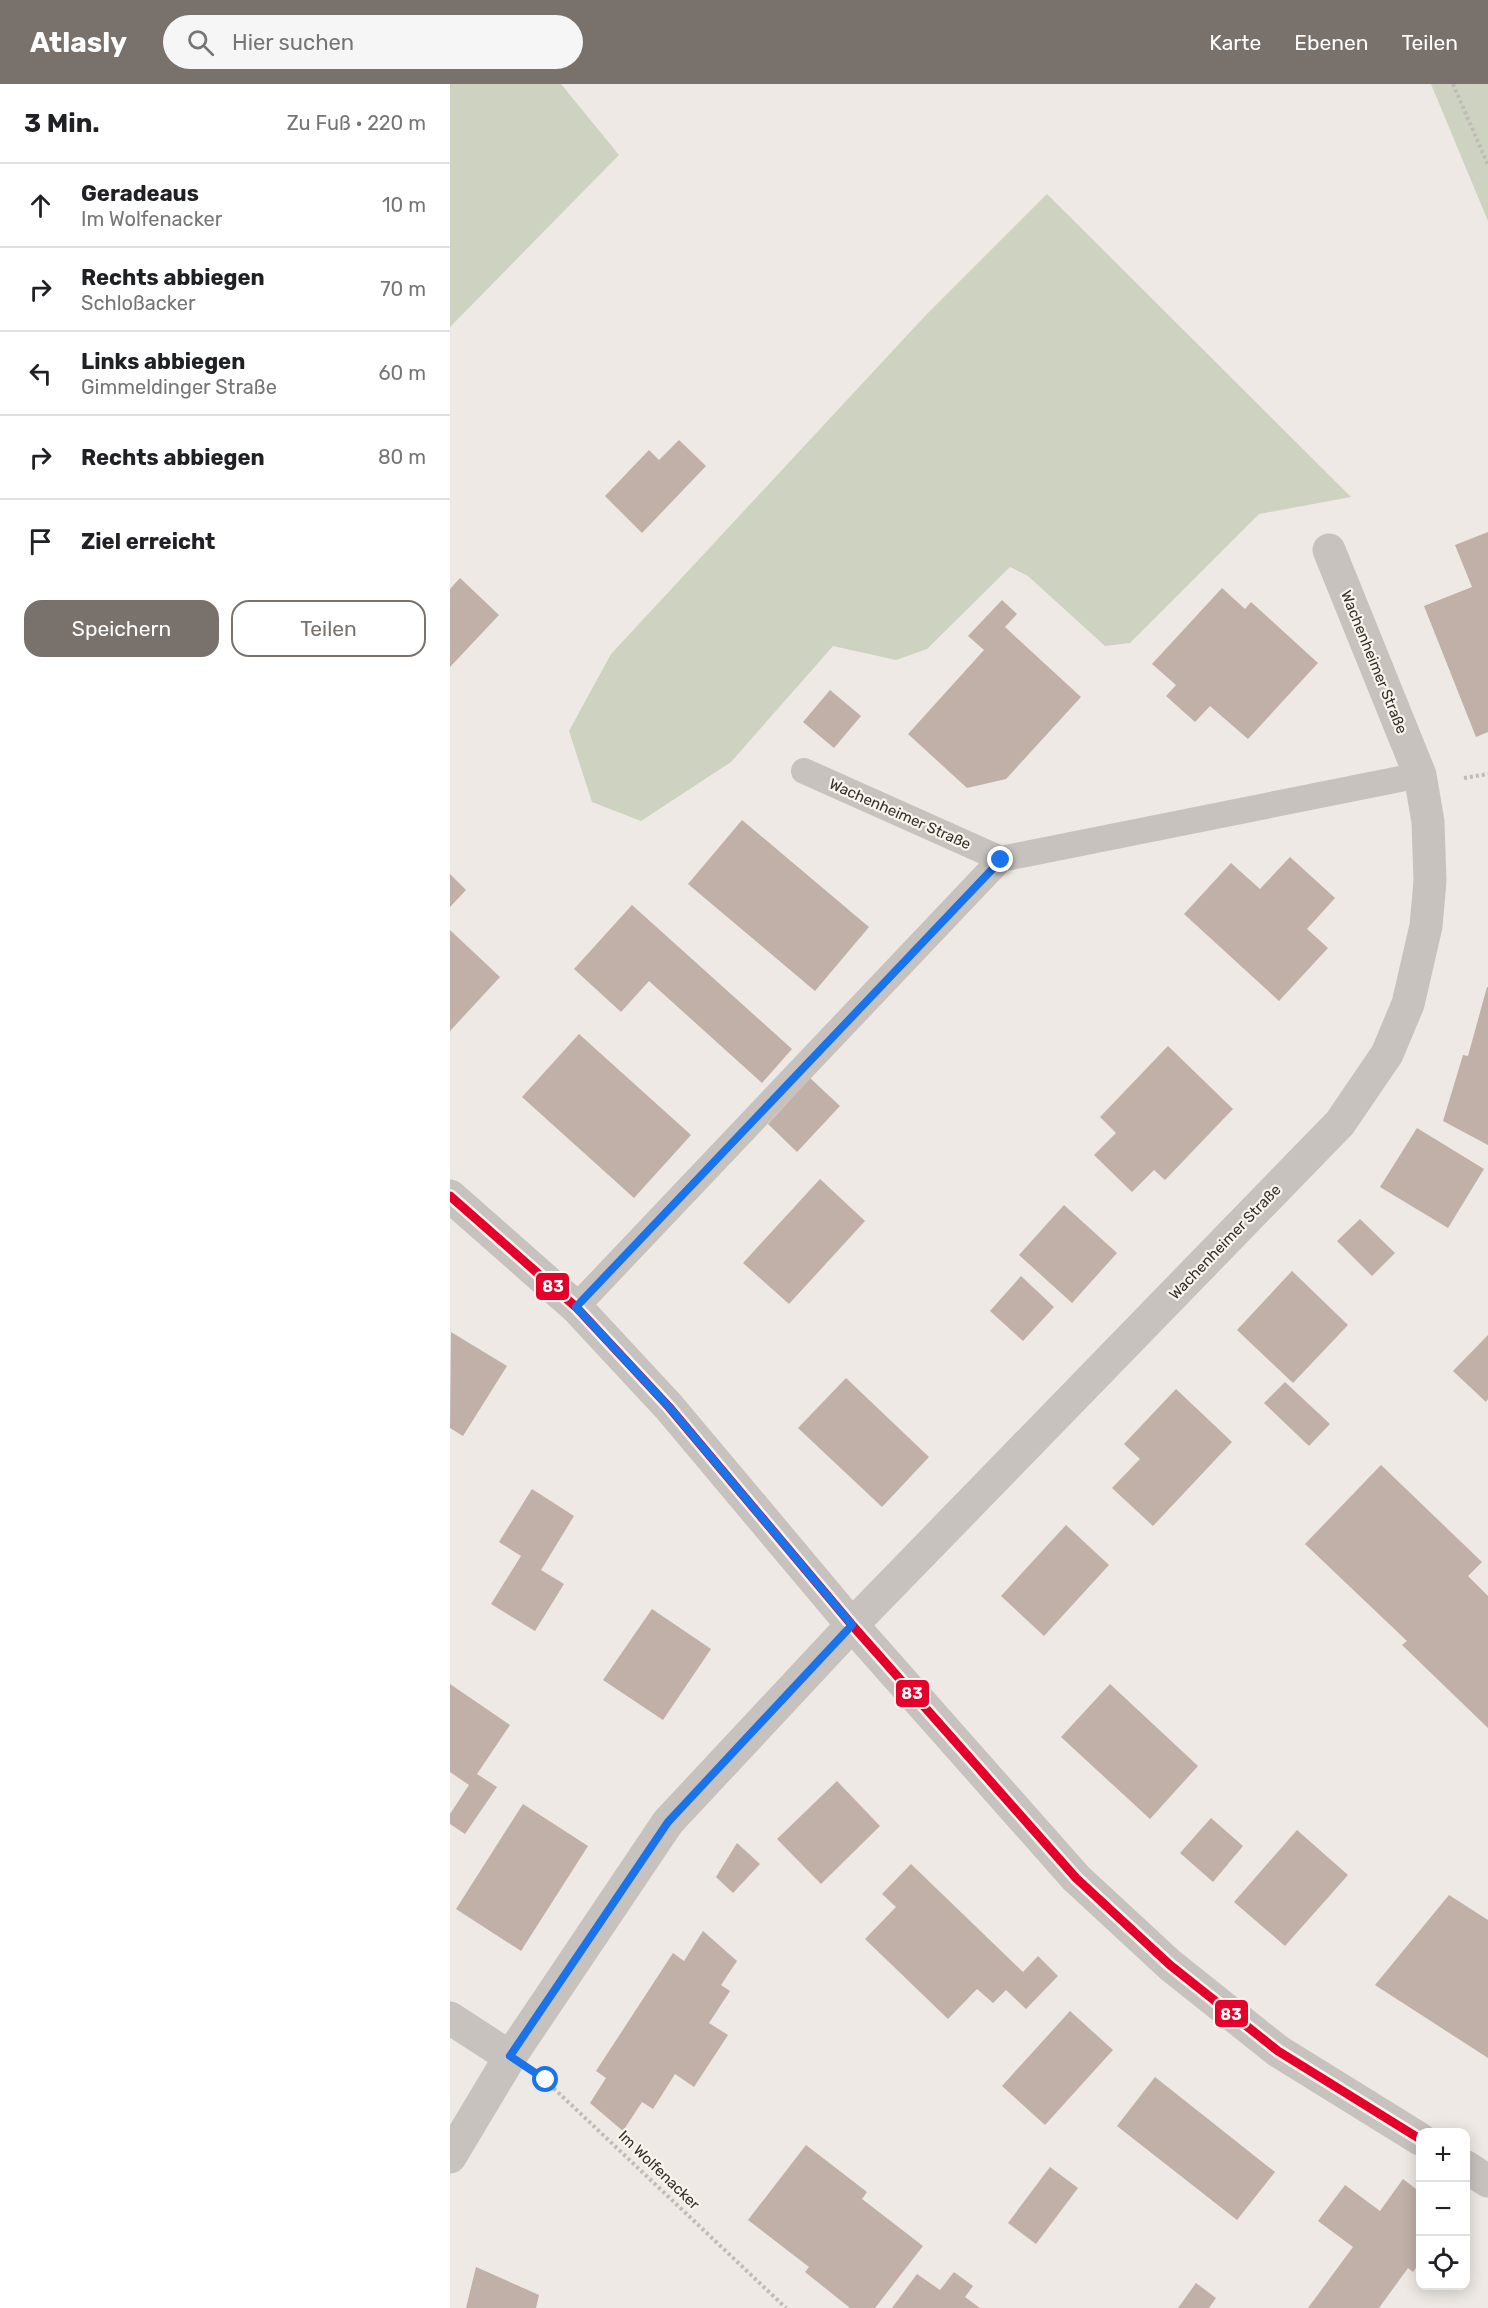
<!DOCTYPE html>
<html lang="de">
<meta charset="utf-8">
<style>
body{margin:0;font-family:Rubik,sans-serif;background:#f6f6f6;color:#202124}
.controls{position:absolute;right:18px;bottom:18px;display:grid;overflow:hidden;border-radius:12px;box-shadow:0 3px 15px #0003}
.controls button{width:54px;height:54px;display:grid;place-items:center;padding:0;border:0;border-bottom:2px solid #e0e0e0;background:#fff;color:#202124;font:30px sans-serif}
.stop{position:absolute;width:18px;height:18px;margin:-14px;border:4px solid #1a73e8;border-radius:50%;background:#fff}
.stop.end{background:#1a73e8;border-color:#fff;box-shadow:0 2px 6px #0008}
.list{margin:0;padding:0;list-style:none}
h2{display:flex;justify-content:space-between;align-items:center;height:78px;margin:0;padding:0 24px;font-size:26px}
h2 small{font-size:20px;font-weight:400;color:#757577}
.list li{display:grid;grid-template-columns:39px 1fr auto;gap:18px;align-items:center;box-sizing:border-box;height:84px;padding:0 24px;border-top:2px solid #e0e0e0}
.list b{display:block;font-size:22px;white-space:nowrap}
.list p{margin:0;font-size:20px;white-space:nowrap;color:#757577}
.list em{font-size:20px;font-style:normal;color:#757577}
.actions{display:flex;gap:12px;padding:18px 24px}
.actions a{flex:1;padding:14px 0;border:2px solid #78716c;border-radius:18px;text-align:center;font-size:21px;color:#78716c}
.actions .main{background:#78716c;color:#fff}
.icon{flex:none;width:33px;height:33px;fill:none;stroke:currentColor;stroke-width:2;stroke-linecap:round;stroke-linejoin:round}
.map{position:relative;flex:none;width:1038px;height:2224px;overflow:hidden}
header{display:flex;align-items:center;gap:36px;box-sizing:border-box;height:84px;padding:0 30px;background:#78716c;color:#fff}
header strong{font-size:28px}
nav{display:flex;gap:33px;margin-inline-start:auto;font-size:21px}
.search{width:420px;height:54px;background:#f6f6f6;display:flex;align-items:center;gap:15px;box-sizing:border-box;padding:0 21px;border-radius:33px;color:#757577;font-size:22px}
main{display:flex}
aside{flex:1;background:#fff}
.map>svg:first-child{display:block}
</style>
<header>
<strong>Atlasly</strong>
<div class="search"><svg class="icon" aria-label="search" viewBox="0 0 24 24"><circle cx="10" cy="10" r="6"/><path d="M15 15l6 6"/></svg>Hier suchen</div>
<nav><a>Karte</a><a>Ebenen</a><a>Teilen</a></nav>
</header>
<main>
<aside>
<h2>3 Min.<small>Zu Fuß · 220 m</small></h2>
<ul class="list">
<li><svg class="icon" aria-label="ahead" viewBox="0 0 24 24"><path d="M12 20V5M6 11l6-6 6 6"/></svg><div><b>Geradeaus</b><p>Im Wolfenacker</p></div><em>10 m</em></li>
<li><svg class="icon" aria-label="right" viewBox="0 0 24 24"><path d="M7 20v-9h11M14 6l5 5-5 5"/></svg><div><b>Rechts abbiegen</b><p>Schloßacker</p></div><em>70 m</em></li>
<li><svg class="icon" aria-label="left" viewBox="0 0 24 24"><path d="M17 20v-9H6M10 6l-5 5 5 5"/></svg><div><b>Links abbiegen</b><p>Gimmeldinger Straße</p></div><em>60 m</em></li>
<li><svg class="icon" aria-label="right" viewBox="0 0 24 24"><path d="M7 20v-9h11M14 6l5 5-5 5"/></svg><div><b>Rechts abbiegen</b></div><em>80 m</em></li>
<li><svg class="icon" aria-label="arrive" viewBox="0 0 24 24"><path d="M6 21V4h12l-3 4 3 4H6"/></svg><div><b>Ziel erreicht</b></div></li>
</ul>
<div class="actions"><a class="main">Speichern</a><a>Teilen</a></div>
</aside>
<div class="map">
<svg width="1038" height="2224" viewBox="0 0 1038 2224">
<rect width="100%" height="100%" fill="#eee9e4"/>
<g fill="#ced2c0">
<path d="M0 0H111L169 71 0 243Z"/>
<path d="M981 0H1038V137Z"/>
<path d="M597 110 901 413 809 430 680 559 655 562 578 492 560 483 477 565 446 576 383 562 281 678 191 737 142 718 119 647 161 570 475 232Z"/>
</g>
<g fill="#c0b0a8">
<path d="M229 356 256 382 192 449 155 412 199 366 209 376Z"/>
<path d="M1038 448V648L1026 653 974 522 1022 503 1005 461Z"/>
<path d="M10 494 49 531 0 583V505Z"/>
<path d="M772 504 795 525 801 518 868 579 798 655 760 622 745 638 716 612 726 601 702 580Z"/>
<path d="M552 516 567 530 555 543 631 613 556 695 517 704 458 650 534 566 518 552Z"/>
<path d="M380 606 411 632 384 664 353 638Z"/>
<path d="M292 736 419 843 365 907 238 800Z"/>
<path d="M840 773 885 814 857 845 878 864 829 917 734 830 781 779 810 805Z"/>
<path d="M0 790 16 806 0 823Z"/>
<path d="M182 821 342 965 312 999 199 897 171 928 124 885Z"/>
<path d="M0 846 50 893 0 947Z"/>
<path d="M1037 903H1038V1061L993 1037 1013 971 1018 972Z"/>
<path d="M129 950 241 1051 184 1114 72 1013Z"/>
<path d="M718 962 783 1025 715 1096 704 1086 682 1108 644 1071 666 1049 650 1033Z"/>
<path d="M360 994 390 1022 347 1068 318 1040Z"/>
<path d="M967 1044 1034 1085 998 1144 930 1103Z"/>
<path d="M370 1095 415 1137 339 1220 293 1179Z"/>
<path d="M614 1121 667 1169 622 1219 569 1171Z"/>
<path d="M910 1135 945 1169 922 1192 887 1157Z"/>
<path d="M842 1187 898 1241 843 1299 787 1246Z"/>
<path d="M571 1192 604 1223 573 1257 540 1227Z"/>
<path d="M1 1248 57 1282 13 1352 0 1344Z"/>
<path d="M1038 1251V1315L1036 1318 1003 1287Z"/>
<path d="M396 1294 479 1373 432 1423 348 1344Z"/>
<path d="M835 1298 880 1340 859 1362 814 1319Z"/>
<path d="M726 1305 782 1358 703 1442 662 1404 690 1375 674 1360Z"/>
<path d="M931 1381 1032 1478 1018 1492 1038 1512V1644L952 1561 957 1557 855 1460Z"/>
<path d="M82 1405 124 1432 91 1486 114 1500 85 1547 41 1520 71 1472 49 1458Z"/>
<path d="M616 1441 659 1481 594 1552 551 1512Z"/>
<path d="M202 1525 261 1565 213 1636 153 1596Z"/>
<path d="M0 1600 60 1641 27 1690 47 1703 15 1750 0 1740V1730L19 1701 0 1688Z"/>
<path d="M660 1600 748 1682 700 1735 611 1653Z"/>
<path d="M387 1697 430 1742 371 1800 327 1755Z"/>
<path d="M73 1720 138 1762 71 1867 6 1825Z"/>
<path d="M761 1734 793 1762 763 1798 730 1769Z"/>
<path d="M847 1746 898 1791 835 1862 784 1818Z"/>
<path d="M287 1759 310 1780 283 1809 266 1793Z"/>
<path d="M461 1780 573 1888 588 1872 608 1892 576 1925 556 1906 543 1919 527 1905 498 1935 415 1855 446 1823 432 1810Z"/>
<path d="M999 1811 1038 1836V1974L925 1901Z"/>
<path d="M253 1847 287 1877 271 1901 280 1907 259 1939 278 1951 244 2003 225 1990 203 2025 192 2018 173 2047 140 2019 156 1994 146 1987 223 1869 234 1877Z"/>
<path d="M620 1927 663 1966 595 2041 552 2002Z"/>
<path d="M705 1993 825 2088 787 2136 667 2042Z"/>
<path d="M356 2061 417 2108 412 2115 473 2162 425 2224H400L355 2188 359 2183 298 2136Z"/>
<path d="M600 2083 628 2104 586 2160 558 2139Z"/>
<path d="M953 2095 970 2108V2178L963 2188 958 2184 929 2224H858L903 2163 868 2137 895 2101 930 2127Z"/>
<path d="M26 2183 89 2211 86 2224H16Z"/>
<path d="M504 2188 523 2202 515 2213 530 2224H442L467 2190 490 2206Z"/>
<path d="M746 2199 766 2214 759 2224H728Z"/>
</g>
<g fill="none" stroke-linecap="round" stroke-linejoin="round">
<g stroke="#c0bbb6" stroke-width="4" stroke-dasharray="3 3" stroke-linecap="butt">
<path d="M1003 0 1038 81"/>
<path d="M1014 694 1038 690"/>
<path d="M95 1996 336 2224"/>
</g>
<g stroke="#c7c2be" stroke-width="26">
<path d="M354 687 551 775 970 691"/>
<path d="M126 1223 551 775"/>
</g>
<g stroke="#c7c2be" stroke-width="33">
<path d="M0 1112 126 1223 219 1323 402 1541 626 1794 720 1881 828 1967 970 2055"/>
<path d="M0 1934 60 1973"/>
<path d="M0 2073 60 1973 218 1738 402 1541 890 1039 937 970 958 920 976 842 980 797 978 738 970 691 879 466"/>
<path d="M1016 2083 1038 2097"/>
</g>
<defs>
<path id="bus-1" d="M0 1112 126 1223 219 1323 402 1541 626 1794 720 1881 828 1967 970 2055"/>
</defs>
<use href="#bus-1" stroke="#f9f4ed" stroke-width="14"/>
<use href="#bus-1" stroke="#e4002b" stroke-width="9"/>
</g>
<g fill="none" stroke-linecap="round" stroke-linejoin="round">
<path stroke="#1a73e8" stroke-width="8" d="M96 1996 60 1972 218 1738 402 1541 219 1323 126 1223 551 776"/>
</g>
<g text-anchor="middle" stroke-width="4.5" stroke-linejoin="round" paint-order="stroke">
<g font-size="15" fill="#38302b" stroke="#f9f4ed">
<text transform="translate(924 578) rotate(68)" y="5">Wachenheimer Straße</text>
<text transform="translate(450 730) rotate(24)" y="5">Wachenheimer Straße</text>
<text transform="translate(775 1158) rotate(-46)" y="5">Wachenheimer Straße</text>
<text transform="translate(209 2086) rotate(44)" y="5">Im Wolfenacker</text>
</g>
</g>
<g stroke="#f9f4ed" stroke-width="2">
<rect x="85" y="1188" width="35" height="29" rx="6" fill="#e4002b"/>
<rect x="445" y="1595" width="35" height="29" rx="6" fill="#e4002b"/>
<rect x="764" y="1915" width="35" height="29" rx="6" fill="#e4002b"/>
</g>
<g font-size="16" text-anchor="middle" font-weight="bold" fill="#fff">
<text x="103" y="1208">83</text>
<text x="462" y="1615">83</text>
<text x="781" y="1936">83</text>
</g>
</svg>
<div class="controls">
<button>+</button>
<button>−</button>
<button><svg class="icon" aria-label="locate" viewBox="0 0 24 24"><circle cx="12" cy="12" r="6"/><path d="M12 2v4M12 18v4M2 12h4M18 12h4"/></svg></button>
</div>
<div class="stop" style="left:96px;top:1996px"></div>
<div class="stop end" style="left:551px;top:776px"></div>
</div>
</main>
